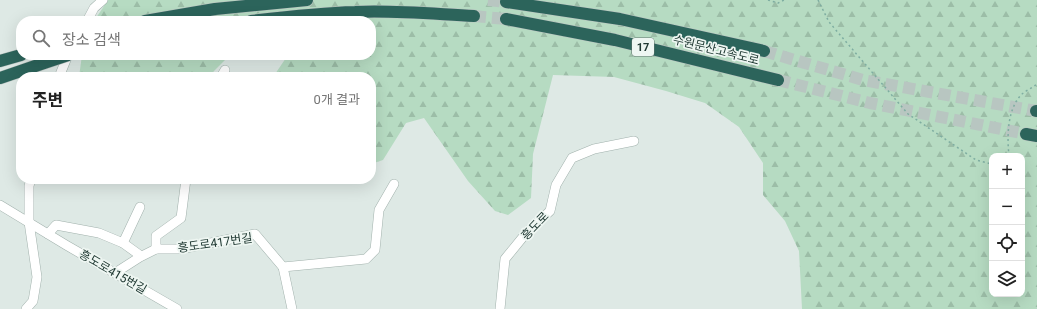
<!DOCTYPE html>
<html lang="ko">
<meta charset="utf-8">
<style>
body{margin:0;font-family:Roboto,"Noto Sans KR",sans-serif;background:#f6f6f6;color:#222}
.controls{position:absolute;right:12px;bottom:12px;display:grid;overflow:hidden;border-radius:8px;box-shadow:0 4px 16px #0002}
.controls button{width:36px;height:36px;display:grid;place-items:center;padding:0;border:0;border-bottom:1px solid #e0e0e0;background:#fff;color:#222;font:20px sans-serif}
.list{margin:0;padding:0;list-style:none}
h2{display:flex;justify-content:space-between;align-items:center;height:52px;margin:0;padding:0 16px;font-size:17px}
h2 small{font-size:13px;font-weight:400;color:#767676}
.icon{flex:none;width:22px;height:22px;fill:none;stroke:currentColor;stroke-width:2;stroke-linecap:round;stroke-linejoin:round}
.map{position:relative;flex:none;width:1037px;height:309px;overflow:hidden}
.search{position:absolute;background:#fff;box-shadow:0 4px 16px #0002;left:16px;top:16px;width:360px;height:44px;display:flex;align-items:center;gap:10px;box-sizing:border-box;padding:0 14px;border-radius:16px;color:#767676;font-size:15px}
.panel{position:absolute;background:#fff;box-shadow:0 4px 16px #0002;left:16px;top:72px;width:360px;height:112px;border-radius:16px}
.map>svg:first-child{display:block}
</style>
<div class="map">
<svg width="1037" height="309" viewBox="0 0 1037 309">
<defs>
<pattern id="forest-firs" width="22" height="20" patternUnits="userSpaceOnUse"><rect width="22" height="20" fill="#b6dbc2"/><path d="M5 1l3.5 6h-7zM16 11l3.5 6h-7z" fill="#9cbda7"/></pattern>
</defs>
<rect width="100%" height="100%" fill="#dee9e5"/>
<g fill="url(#forest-firs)" fill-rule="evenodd">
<path d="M108 0H1037V309H802L799 251 785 221 763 195V163L739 127 705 103 666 91 614 77 553 75 533 154 531 198 508 215 495 211 468 181 424 118 406 123 383 160 371 164V77H273L288 55H371V21H94ZM992 156H1022V294H992Z"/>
<path d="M82 55H230L208 77H79Z"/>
</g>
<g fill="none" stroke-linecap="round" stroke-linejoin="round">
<g stroke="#b8c6c1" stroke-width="12" stroke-dasharray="12 6" stroke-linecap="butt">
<path d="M488 0 506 2"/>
<path d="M474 16 506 19"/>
<path d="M764 51 863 80 1036 111"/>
<path d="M778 80 870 103 1026 134"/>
</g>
<defs>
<g id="minor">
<path d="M87 21 94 8 103 0"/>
<path d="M59 77 68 55"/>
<path d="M221 77 225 70"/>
<path d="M0 205 66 245 177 309"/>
<path d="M48 234 56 225 99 233 123 243 141 256"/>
<path d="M123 243 140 207"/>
<path d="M156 249V236L181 218 186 179"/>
<path d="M283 267 366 259 375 250 379 210 394 184"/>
<path d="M115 273 140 257 156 249H181L255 234 283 267 292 309"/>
<path d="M26 309 33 301 37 277 29 222V186L31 179"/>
<path d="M500 309 505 259 527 232 550 211 556 185 572 158 594 149 634 141"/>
</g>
<g id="highway">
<path d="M506 2 620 19 764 51"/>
<path d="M506 19 615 40 778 80"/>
<path d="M145 21 215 9 307 0"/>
<path d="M251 21C285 17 320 13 355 12 394 10 434 14 474 16"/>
<path d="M0 61 21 55"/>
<path d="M0 78 44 63"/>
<path d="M1036 111H1037"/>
<path d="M1026 134 1037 136"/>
</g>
</defs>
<use href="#minor" stroke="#a1b1ac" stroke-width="10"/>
<use href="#highway" stroke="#bcc4c2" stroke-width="13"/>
<g stroke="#7eada1" stroke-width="1.5" stroke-dasharray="2 3" stroke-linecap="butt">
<path d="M768 0 778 3 784 0"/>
<path d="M818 0 829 22 908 114 976 160 992 164"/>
<path d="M1009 156C1007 137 1007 110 1021 95 1025 91 1032 88 1037 84"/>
</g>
<use href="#minor" stroke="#fff" stroke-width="9"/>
<use href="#highway" stroke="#2c645b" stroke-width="12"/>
<defs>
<path id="highway-bridge" d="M44 63 68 55"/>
</defs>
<use href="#highway-bridge" stroke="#bcc4c2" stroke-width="13" stroke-linecap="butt"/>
<use href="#highway-bridge" stroke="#2c645b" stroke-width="12"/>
</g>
<g text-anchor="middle" stroke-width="3.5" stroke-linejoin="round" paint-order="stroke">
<rect fill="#eef6f2" stroke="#5e726c" stroke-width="1" x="632" y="38" width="22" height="18" rx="3"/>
<g font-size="11" font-weight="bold" fill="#203933">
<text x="643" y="51">17</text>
</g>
<g font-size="12" fill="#203933" stroke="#eef6f2">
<text transform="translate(716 50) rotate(14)" y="4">수원문산고속도로</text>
<text transform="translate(535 226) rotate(-46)" y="4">흥도로</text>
<text transform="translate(215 243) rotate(-8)" y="4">흥도로417번길</text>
<text transform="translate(113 272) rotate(30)" y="4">흥도로415번길</text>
</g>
</g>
</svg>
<div class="controls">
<button>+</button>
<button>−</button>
<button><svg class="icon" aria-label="locate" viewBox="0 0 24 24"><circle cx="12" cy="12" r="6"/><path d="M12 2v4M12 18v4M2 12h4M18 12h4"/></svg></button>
<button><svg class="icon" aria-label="layers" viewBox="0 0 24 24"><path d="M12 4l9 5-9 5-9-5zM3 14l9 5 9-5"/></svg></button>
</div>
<div class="search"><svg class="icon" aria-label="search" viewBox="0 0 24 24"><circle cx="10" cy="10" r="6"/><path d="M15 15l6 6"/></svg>장소 검색</div>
<section class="panel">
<h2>주변<small>0개 결과</small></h2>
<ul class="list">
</ul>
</section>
</div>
